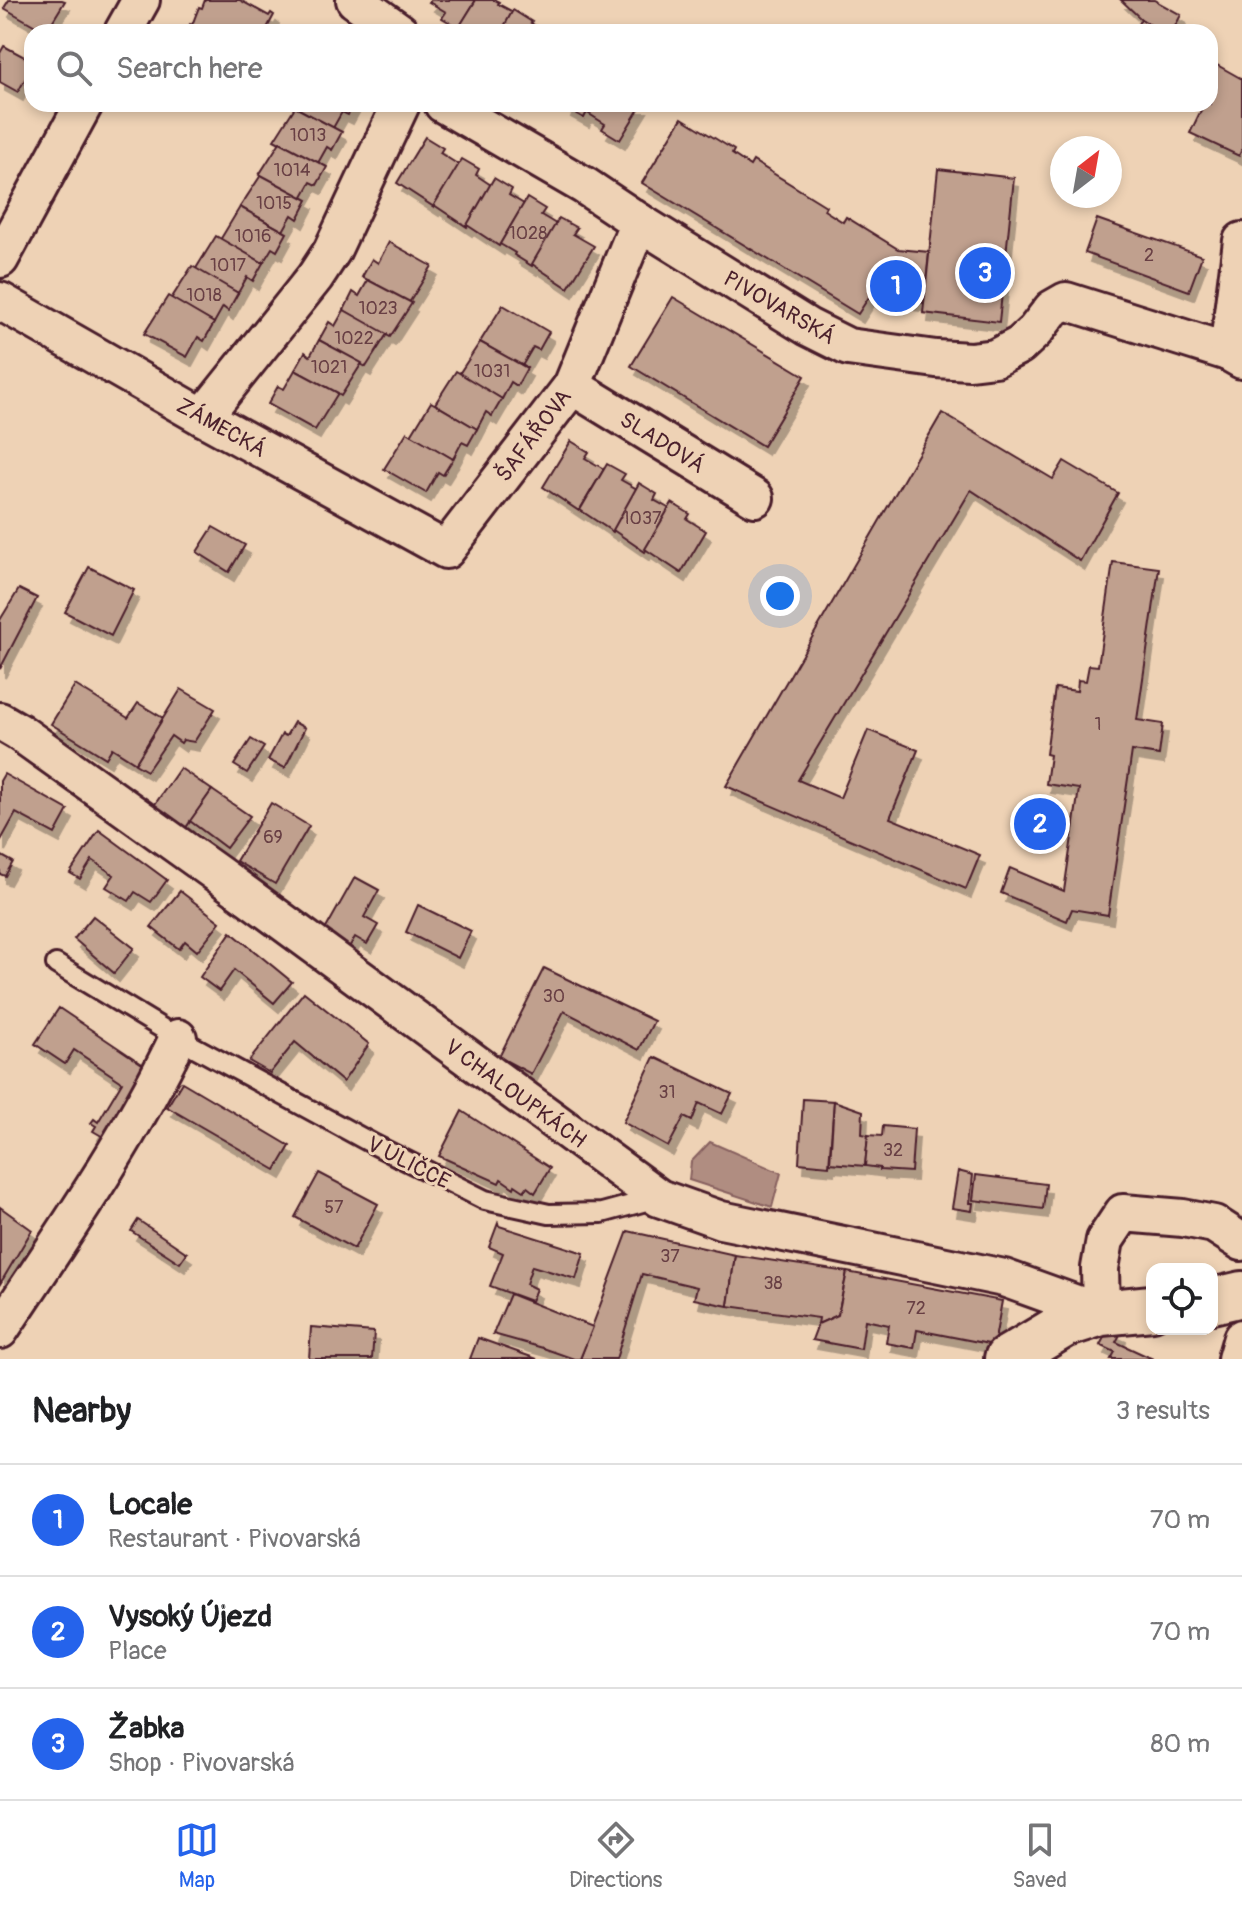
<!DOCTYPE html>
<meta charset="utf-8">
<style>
body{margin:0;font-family:Pangolin,sans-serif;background:#f2f2f2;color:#202124}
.controls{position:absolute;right:24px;bottom:24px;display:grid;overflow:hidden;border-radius:16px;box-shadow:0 4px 12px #0003}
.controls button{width:72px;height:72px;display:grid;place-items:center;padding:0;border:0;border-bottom:2px solid #e0e0e0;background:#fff;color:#202124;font:40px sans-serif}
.compass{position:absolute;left:1050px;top:136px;width:72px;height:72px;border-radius:50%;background:#fff;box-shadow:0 4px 12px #0003;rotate:31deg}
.you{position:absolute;left:780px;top:596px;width:28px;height:28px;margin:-20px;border:6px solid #fff;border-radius:50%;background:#1a73e8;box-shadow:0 0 0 12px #1a73e833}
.badge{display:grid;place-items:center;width:52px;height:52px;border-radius:50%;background:#2563eb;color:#fff;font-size:26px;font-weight:700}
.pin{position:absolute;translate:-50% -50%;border:4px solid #fff;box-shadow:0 2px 8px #0006}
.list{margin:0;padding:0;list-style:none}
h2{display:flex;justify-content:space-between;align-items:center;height:104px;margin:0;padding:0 32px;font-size:34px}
h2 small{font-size:26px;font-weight:400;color:#757577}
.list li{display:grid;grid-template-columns:52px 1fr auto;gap:24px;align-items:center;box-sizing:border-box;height:112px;padding:0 32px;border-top:2px solid #e0e0e0}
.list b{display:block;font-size:30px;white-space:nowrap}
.list p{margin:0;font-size:26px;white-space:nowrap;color:#757577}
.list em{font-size:26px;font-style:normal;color:#757577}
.icon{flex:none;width:44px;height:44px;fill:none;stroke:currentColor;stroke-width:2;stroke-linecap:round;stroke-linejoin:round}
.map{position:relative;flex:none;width:1242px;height:1359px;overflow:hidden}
.search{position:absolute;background:#fff;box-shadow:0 4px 12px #0003;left:24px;right:24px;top:24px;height:88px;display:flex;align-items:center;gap:20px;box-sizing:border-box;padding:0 28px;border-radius:24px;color:#757577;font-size:30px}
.sheet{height:440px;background:#fff}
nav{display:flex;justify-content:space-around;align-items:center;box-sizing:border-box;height:112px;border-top:2px solid #e0e0e0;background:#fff;font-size:22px;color:#757577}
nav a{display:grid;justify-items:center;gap:4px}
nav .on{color:#2563eb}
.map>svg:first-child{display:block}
</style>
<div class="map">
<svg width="1242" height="1359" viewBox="0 0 1242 1359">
<defs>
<filter id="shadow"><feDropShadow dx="5" dy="9" stdDeviation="0" flood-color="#0004"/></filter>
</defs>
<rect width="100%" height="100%" fill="#eed2b5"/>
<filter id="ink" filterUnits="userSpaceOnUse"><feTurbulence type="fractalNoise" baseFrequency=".0125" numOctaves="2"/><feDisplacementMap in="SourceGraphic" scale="16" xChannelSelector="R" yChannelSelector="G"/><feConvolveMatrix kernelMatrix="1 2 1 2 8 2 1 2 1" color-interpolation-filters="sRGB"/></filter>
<g filter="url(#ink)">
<path fill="#b08d81" stroke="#87615f" stroke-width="2" d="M710 1142 781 1173 772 1207 689 1180 691 1162Z"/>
<g fill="#c0a08e" stroke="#4a1f2b" stroke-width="2" filter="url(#shadow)">
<path d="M9 0H62L65 1 46 32 4 8Z"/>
<path d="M205 0H240L269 16 271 13 274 15 265 32H186L190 24 192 25 199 7 202 8Z"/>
<path d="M431 0H476L459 28 442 18 446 12 429 2Z"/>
<path d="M476 0H495L499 2 498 4 513 12 501 32H456Z"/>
<path d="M1121 0H1154L1181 15 1172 32H1162L1141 19Z"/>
<path d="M513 10 532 22 531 23 545 32H501Z"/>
<path d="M1141 19 1162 32H1133Z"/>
<path d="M4 46 32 61V67L18 92 0 82V53Z"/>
<path d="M1210 61 1242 79V149L1239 156 1190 133 1204 104H1210Z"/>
<path d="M354 104 348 115 342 112 333 128 290 105Z"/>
<path d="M568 104H591L584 118 566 108Z"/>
<path d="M591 104H642L620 140 602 129 605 124 586 112Z"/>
<path d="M295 107 342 132 332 150 327 147 318 163 274 140Z"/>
<path d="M682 118 734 150 732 154 750 166 753 161 826 206 824 210 843 222 846 217 898 249 929 252 924 303 869 297 858 314 642 183Z"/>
<path d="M425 137 443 148 440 153 459 165 434 207 397 183Z"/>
<path d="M280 142 327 167 317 185 311 182 302 198 259 175Z"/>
<path d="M462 159 479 169 476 175 491 185 467 227 434 205Z"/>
<path d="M938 169 1014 178 999 322 923 313Z"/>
<path d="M261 175 308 200 298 219 292 215 283 231 240 207Z"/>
<path d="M494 178 512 189 509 195 524 204 499 246 467 225Z"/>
<path d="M527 198 545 209 541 215 556 224 532 266 514 255 515 253 500 244Z"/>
<path d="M240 207 287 233 277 251 272 248 263 263 220 240Z"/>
<path d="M559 218 577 228 573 234 594 246 568 288 532 264Z"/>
<path d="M1097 219 1202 256 1189 291 1085 253Z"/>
<path d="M216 236 263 263 253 281 247 277 238 293 195 270Z"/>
<path d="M389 242 432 266 409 303 362 277 372 259 378 263Z"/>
<path d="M192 266 238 293 228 311 223 307 214 323 171 299Z"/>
<path d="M368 280 412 303 390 337 344 310 353 292 359 296Z"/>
<path d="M168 296 214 323 204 341 198 337 187 357 144 334Z"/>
<path d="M673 297 805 376 763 446 631 366Z"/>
<path d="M503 305 549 332 539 350 533 347 522 366 480 342Z"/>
<path d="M344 310 387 334 366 367 319 340 329 322 335 326Z"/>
<path d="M319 340 362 363 341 396 295 370 305 352 310 356Z"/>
<path d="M480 342 527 368 517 386 511 382 502 399 459 374Z"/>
<path d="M295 370 338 393 315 430 268 404 278 386 284 389Z"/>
<path d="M456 371 502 399 492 416 486 412 477 429 435 404Z"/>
<path d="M431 402 477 429 468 445 462 442 453 459 411 435Z"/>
<path d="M942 413 1053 479 1064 461 1118 493 1080 561 971 490 798 780 840 798 868 730 918 750 890 818 980 855 966 889 726 786Z"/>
<path d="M407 432 453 459 443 475 438 472 426 493 384 469Z"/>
<path d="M571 441 589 452 585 458 604 469 579 511 543 487Z"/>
<path d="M607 464 625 474 621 480 637 489 613 532 580 510Z"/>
<path d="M639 483 657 494 654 500 670 509 645 552 613 530Z"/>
<path d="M672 503 690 514 687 519 706 531 681 573 645 549Z"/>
<path d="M213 527 245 545 229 572 197 552Z"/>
<path d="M1113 562 1159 568 1137 720 1163 724 1159 755 1132 751 1108 915 1072 909 1067 921 1001 893 1010 868 1064 891 1079 789 1046 784 1050 755 1046 754 1055 688 1077 691 1078 680 1086 681 1089 665 1098 666Z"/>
<path d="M89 567 134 590 111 636 65 612Z"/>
<path d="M19 589 37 598 0 669V620Z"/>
<path d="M75 685 128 718 138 703 163 718 136 763 112 748 106 758 51 724Z"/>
<path d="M181 689 215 709 194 742 183 740 181 743 171 736 147 771 135 764Z"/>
<path d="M294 722 305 728 285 768 268 760 282 734 286 736Z"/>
<path d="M251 739 264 747 247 773 234 765Z"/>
<path d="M180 768 212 790 185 829 153 807Z"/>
<path d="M4 774 68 810 55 834 16 813 0 842V781Z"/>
<path d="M212 790 250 816 226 848 190 821Z"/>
<path d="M271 803 309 826 275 884 236 861Z"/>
<path d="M99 830 167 880 151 902 135 892 129 901 106 887 114 875 92 860 80 879 70 873Z"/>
<path d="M0 855 13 862 5 876 0 874Z"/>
<path d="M355 877 379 890 364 917 378 925 367 944 355 937 348 949 324 932Z"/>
<path d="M180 891 220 922 197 951 185 941 179 949 151 927Z"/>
<path d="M418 905 471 931 458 958 406 932Z"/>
<path d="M93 916 134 948 114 973 74 939Z"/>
<path d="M231 932 292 982 274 1003 234 970 219 991 200 977Z"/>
<path d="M544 968 654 1021 639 1050 564 1011 531 1074 499 1057Z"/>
<path d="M304 992 369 1044 343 1082 295 1042 270 1073 249 1061Z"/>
<path d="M59 1008 154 1072 112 1142 93 1131 96 1126 91 1123 94 1119 98 1122 122 1082 74 1050 65 1064 35 1044Z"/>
<path d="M654 1057 732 1094 722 1114 699 1103 692 1121 684 1117 668 1147 623 1122Z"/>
<path d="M182 1082 290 1146 276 1170 167 1107Z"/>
<path d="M803 1099 834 1101 829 1166 799 1163Z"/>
<path d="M834 1101 863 1111 862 1134 868 1135 865 1166 830 1163Z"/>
<path d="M462 1111 550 1168 535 1193 527 1187 524 1191 515 1185 514 1188 501 1179 499 1183 439 1156Z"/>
<path d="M883 1126 914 1129 911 1172 880 1170V1168L865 1166 868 1135 882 1136Z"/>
<path d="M958 1171 973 1175 970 1203H973L972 1211 952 1208Z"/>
<path d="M319 1173 378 1204 354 1249 295 1217Z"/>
<path d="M976 1175 1046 1184 1043 1209 973 1200Z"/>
<path d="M0 1207 32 1230 0 1284Z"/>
<path d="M138 1220 187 1253 180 1263 131 1231Z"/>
<path d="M498 1223 499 1226 584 1253 576 1279 532 1266 526 1284 536 1289 531 1301 490 1286 503 1253 489 1247Z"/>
<path d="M628 1231 735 1255 728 1306 694 1299 697 1287 642 1274 616 1359H580Z"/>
<path d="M735 1255 847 1272 838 1315 818 1324 819 1318 728 1306Z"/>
<path d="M847 1272 1002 1301 994 1345 917 1330 914 1348 886 1343 889 1325 865 1320 861 1349 812 1340 818 1324 838 1315Z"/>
<path d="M510 1294 593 1327 580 1359H574L543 1348 493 1334Z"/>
<path d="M311 1327 374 1332 372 1359H309Z"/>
<path d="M1109 1328 1121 1333 1116 1342 1153 1359H1111L1115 1352 1100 1345Z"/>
<path d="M478 1338 537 1359H470Z"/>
</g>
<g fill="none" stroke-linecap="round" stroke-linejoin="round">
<defs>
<path id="lane" d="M56 964 178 1038 375 1145 485 1200 549 1214 602 1213 657 1198"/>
<g id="street">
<path d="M355 0 400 32"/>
<path d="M123 32 141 0"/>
<path d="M443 104 585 186 639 222 808 327 848 347 936 359 970 361 995 358 1020 345 1035 331 1052 309 1066 301 1228 352"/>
<path d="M1242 241 1228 352 1242 360"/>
<path d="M0 259 84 104"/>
<path d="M0 301 203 417 446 550 572 386 639 222"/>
<path d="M572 386 755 498"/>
<path d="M203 417 315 277 332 251 401 104"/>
<path d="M0 721 19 732 219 875 659 1198 721 1220 1004 1278 1101 1313 1100 1268 1105 1240 1123 1213 1183 1218 1214 1224 1242 1242"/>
<path d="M0 1330C63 1235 129 1140 178 1038"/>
<path d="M1236 1359 1242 1338"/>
</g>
<g id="secondary">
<path d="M1212 1301 1242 1294"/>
<path d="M1007 1359 1064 1325 1101 1313 1152 1308"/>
</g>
</defs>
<use href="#lane" stroke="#4a1f2b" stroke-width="24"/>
<use href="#street" stroke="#4a1f2b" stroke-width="42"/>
<use href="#secondary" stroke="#4a1f2b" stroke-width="50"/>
<use href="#lane" stroke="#eed2b5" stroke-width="18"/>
<use href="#street" stroke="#eed2b5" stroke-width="36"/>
<use href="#secondary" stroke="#eed2b5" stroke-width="44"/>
</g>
</g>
<g text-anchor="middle" stroke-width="6" stroke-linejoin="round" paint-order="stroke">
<g font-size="18" fill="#683f44">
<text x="308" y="141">1013</text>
<text x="292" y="176">1014</text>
<text x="274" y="209">1015</text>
<text x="528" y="239">1028</text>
<text x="253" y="242">1016</text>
<text x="1149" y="261">2</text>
<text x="228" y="271">1017</text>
<text x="204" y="301">1018</text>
<text x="378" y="314">1023</text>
<text x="354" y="344">1022</text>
<text x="329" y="373">1021</text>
<text x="492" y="377">1031</text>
<text x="642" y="524">1037</text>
<text x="1098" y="730">1</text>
<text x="273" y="843">69</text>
<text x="554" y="1002">30</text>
<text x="667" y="1098">31</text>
<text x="893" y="1156">32</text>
<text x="334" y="1213">57</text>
<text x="670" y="1262">37</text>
<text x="773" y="1289">38</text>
<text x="916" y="1314">72</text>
</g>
<g font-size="22" fill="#4a1f2b" stroke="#eed2b5">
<text transform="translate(780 307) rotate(30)" y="8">PIVOVARSKÁ</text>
<text transform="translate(222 427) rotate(29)" y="8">ZÁMECKÁ</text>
<text transform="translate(533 435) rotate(-53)" y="8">ŠAFÁŘOVA</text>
<text transform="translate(663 442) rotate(32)" y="8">SLADOVÁ</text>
<text transform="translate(516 1093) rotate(36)" y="8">V CHALOUPKÁCH</text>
<text transform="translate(409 1162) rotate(27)" y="8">V ULIČCE</text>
</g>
</g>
</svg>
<div class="controls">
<button><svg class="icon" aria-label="locate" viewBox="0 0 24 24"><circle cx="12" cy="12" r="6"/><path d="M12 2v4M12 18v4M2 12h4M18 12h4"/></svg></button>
</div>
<svg class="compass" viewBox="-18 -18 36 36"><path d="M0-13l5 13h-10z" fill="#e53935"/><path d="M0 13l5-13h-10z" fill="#757577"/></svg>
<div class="you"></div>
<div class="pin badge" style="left:896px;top:286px">1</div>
<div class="pin badge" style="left:1040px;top:824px">2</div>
<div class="pin badge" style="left:985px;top:273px">3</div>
<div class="search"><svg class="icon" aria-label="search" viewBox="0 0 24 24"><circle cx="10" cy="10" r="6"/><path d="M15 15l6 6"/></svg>Search here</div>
</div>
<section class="sheet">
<h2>Nearby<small>3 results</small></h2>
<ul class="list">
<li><span class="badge">1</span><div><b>Locale</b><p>Restaurant · Pivovarská</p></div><em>70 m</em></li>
<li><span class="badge">2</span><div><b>Vysoký Újezd</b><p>Place</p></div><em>70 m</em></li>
<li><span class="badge">3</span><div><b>Žabka</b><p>Shop · Pivovarská</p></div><em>80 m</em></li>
</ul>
</section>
<nav>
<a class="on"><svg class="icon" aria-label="map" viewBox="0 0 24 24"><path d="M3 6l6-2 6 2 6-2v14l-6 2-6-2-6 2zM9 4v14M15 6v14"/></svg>Map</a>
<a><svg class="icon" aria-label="directions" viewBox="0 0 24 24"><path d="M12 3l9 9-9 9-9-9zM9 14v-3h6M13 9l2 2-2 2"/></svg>Directions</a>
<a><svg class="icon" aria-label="saved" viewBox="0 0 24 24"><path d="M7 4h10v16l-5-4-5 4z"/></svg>Saved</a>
</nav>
